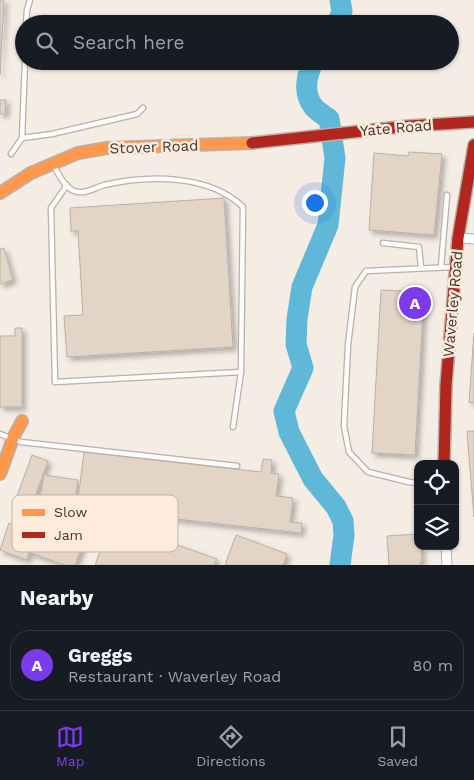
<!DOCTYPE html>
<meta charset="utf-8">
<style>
body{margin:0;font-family:"Work Sans",sans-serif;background:#20242c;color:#f1f3f6}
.controls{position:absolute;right:15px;bottom:15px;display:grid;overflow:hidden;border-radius:10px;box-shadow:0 1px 4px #0004}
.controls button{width:45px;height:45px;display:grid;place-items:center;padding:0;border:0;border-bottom:1px solid #363941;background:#171b24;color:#f1f3f6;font:25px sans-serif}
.you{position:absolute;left:314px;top:202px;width:18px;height:18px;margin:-12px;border:4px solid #fff;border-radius:50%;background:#1a73e8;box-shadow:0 0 0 8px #1a73e833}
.badge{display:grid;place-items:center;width:32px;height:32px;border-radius:50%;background:#7c3aed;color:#fff;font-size:16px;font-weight:700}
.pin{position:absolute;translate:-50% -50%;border:2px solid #fff;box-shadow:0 1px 5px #0006}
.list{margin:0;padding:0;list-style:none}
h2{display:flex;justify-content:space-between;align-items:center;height:65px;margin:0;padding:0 20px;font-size:21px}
h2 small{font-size:16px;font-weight:400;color:#9ea1a6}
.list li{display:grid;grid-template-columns:32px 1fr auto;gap:15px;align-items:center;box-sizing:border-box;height:70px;margin:0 10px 10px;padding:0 10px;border:1px solid #363941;border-radius:20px}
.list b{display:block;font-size:19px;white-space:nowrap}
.list p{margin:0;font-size:16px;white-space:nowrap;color:#9ea1a6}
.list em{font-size:16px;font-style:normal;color:#9ea1a6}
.icon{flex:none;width:28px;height:28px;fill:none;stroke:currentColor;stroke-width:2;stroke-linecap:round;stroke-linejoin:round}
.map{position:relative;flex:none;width:474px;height:565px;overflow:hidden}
.search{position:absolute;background:#171b24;box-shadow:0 1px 4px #0004;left:15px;right:15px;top:15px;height:55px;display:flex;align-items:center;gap:12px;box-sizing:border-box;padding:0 18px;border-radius:28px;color:#9ea1a6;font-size:19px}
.sheet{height:145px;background:#171b24}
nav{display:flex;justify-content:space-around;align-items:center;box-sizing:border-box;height:70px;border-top:1px solid #363941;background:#171b24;font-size:14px;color:#9ea1a6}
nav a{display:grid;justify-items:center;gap:2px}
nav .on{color:#7c3aed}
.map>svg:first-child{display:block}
</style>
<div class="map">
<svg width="474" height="565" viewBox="0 0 474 565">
<defs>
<filter id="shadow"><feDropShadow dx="3.5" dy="3.5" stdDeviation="2.5" flood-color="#0004"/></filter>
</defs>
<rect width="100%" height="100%" fill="#f5ece4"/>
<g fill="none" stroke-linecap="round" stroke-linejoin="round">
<g stroke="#5fb8d7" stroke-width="21">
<path d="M337 24 342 11 340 0"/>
<path d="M314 61C306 75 303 93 313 106 316 111 324 115 329 119L335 158 328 225 302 287 297 319 296 344 303 368 284 411 289 432 313 479 336 507 343 521 344 535 340 565"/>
</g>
</g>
<g fill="#e3d4c6" stroke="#b8b1aa" filter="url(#shadow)">
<path d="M0 0H4L0 75Z"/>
<path d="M0 100H6L5 114H0Z"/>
<path d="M409 152 442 154 434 235 369 230 374 153 408 156Z"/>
<path d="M224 198 233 347 67 357 64 316 83 315 78 231H71L70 208Z"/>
<path d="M4 248 13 280 0 284V249Z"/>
<path d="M381 290 424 292 415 455 372 453Z"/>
<path d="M15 328H22V407H0V336H15Z"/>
<path d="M474 333V403L469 402Z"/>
<path d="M467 431H474V517Z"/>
<path d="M84 452 261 472 263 459 272 460 271 473 279 474 276 496 293 498 290 522 302 523 301 533 77 508Z"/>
<path d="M32 455 48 461 33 502 17 496Z"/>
<path d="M44 475 78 480 74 505 40 500Z"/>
<path d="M21 509 87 533 75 565H64L29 552 27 560 0 550 9 523 15 525Z"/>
<path d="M111 521 217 559 214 565H95Z"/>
<path d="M418 534V546H421L422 562H420V565H389L387 536Z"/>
<path d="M236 535 287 554 283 565H225Z"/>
</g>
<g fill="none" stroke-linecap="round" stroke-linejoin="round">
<defs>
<g id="lane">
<path d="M26 24 27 10 30 0"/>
<path d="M25 61 22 138 52 134 137 114 143 108"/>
<path d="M11 154 22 138"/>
<path d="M53 164C58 173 64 187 74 191 85 195 94 188 104 185 148 175 209 174 243 207L241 372 233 427"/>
<path d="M67 185 51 208 55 382 241 372"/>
<path d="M383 243 419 247 421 267"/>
<path d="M441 267 447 195"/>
<path d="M0 434 21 442 237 466"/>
<path d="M418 483 409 482 368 472 349 452 344 426 348 345 355 287 366 271 454 267"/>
</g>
<g id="street">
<path d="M458 238 474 239"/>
<path d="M446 546 447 565"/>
</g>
<g id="slow">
<path d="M0 193 31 173 78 153 107 148 252 143"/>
<path d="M0 474 13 438 22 421"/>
</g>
<g id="jam">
<path d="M252 143 409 126 474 122"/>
<path d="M444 464 446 385 458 238 474 145"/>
</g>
</defs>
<use href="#lane" stroke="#b8b1a9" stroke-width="7"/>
<use href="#street" stroke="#b8b1a9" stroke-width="11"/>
<use href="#slow" stroke="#b8b1a9" stroke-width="14"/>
<use href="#jam" stroke="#b8b1a9" stroke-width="14"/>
<use href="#lane" stroke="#fefcfb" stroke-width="4.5"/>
<use href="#street" stroke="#fefcfb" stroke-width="9"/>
<use href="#slow" stroke="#ff974d" stroke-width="11"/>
<use href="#jam" stroke="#b3261e" stroke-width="11"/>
</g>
<g text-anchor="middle" stroke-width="5" stroke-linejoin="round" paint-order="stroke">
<g font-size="15" fill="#413831" stroke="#fdebdc">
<text transform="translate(396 128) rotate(-5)" y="5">Yate Road</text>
<text transform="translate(154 147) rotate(-2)" y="5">Stover Road</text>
<text transform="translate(453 304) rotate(-85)" y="5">Waverley Road</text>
</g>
</g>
<rect x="12" y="495" width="166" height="57" rx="8" fill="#fdebdc" stroke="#c5b5a9" stroke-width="1"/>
<rect x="22" y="509" width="23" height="7" fill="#ff974d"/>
<rect x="22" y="532" width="23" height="6" fill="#b3261e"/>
<g font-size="14" fill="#413831">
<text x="54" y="517">Slow</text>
<text x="54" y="540">Jam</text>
</g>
</svg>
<div class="controls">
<button><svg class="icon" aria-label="locate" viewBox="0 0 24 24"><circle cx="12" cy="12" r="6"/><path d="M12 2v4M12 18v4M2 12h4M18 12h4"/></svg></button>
<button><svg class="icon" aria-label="layers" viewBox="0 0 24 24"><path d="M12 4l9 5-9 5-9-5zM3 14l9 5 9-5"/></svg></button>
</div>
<div class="you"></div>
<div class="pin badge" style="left:415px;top:303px">A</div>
<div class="search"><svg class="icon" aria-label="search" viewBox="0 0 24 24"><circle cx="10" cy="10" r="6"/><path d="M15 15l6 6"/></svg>Search here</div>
</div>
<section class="sheet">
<h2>Nearby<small></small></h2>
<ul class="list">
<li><span class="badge">A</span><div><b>Greggs</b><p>Restaurant · Waverley Road</p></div><em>80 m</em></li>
</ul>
</section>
<nav>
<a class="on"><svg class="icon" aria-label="map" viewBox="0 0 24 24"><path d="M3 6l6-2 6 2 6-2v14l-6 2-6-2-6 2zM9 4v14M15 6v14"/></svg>Map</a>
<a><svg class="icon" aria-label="directions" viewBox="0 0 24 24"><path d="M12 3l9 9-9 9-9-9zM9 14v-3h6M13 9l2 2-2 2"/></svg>Directions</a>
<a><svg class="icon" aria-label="saved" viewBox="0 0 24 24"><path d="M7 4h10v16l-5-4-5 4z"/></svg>Saved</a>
</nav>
